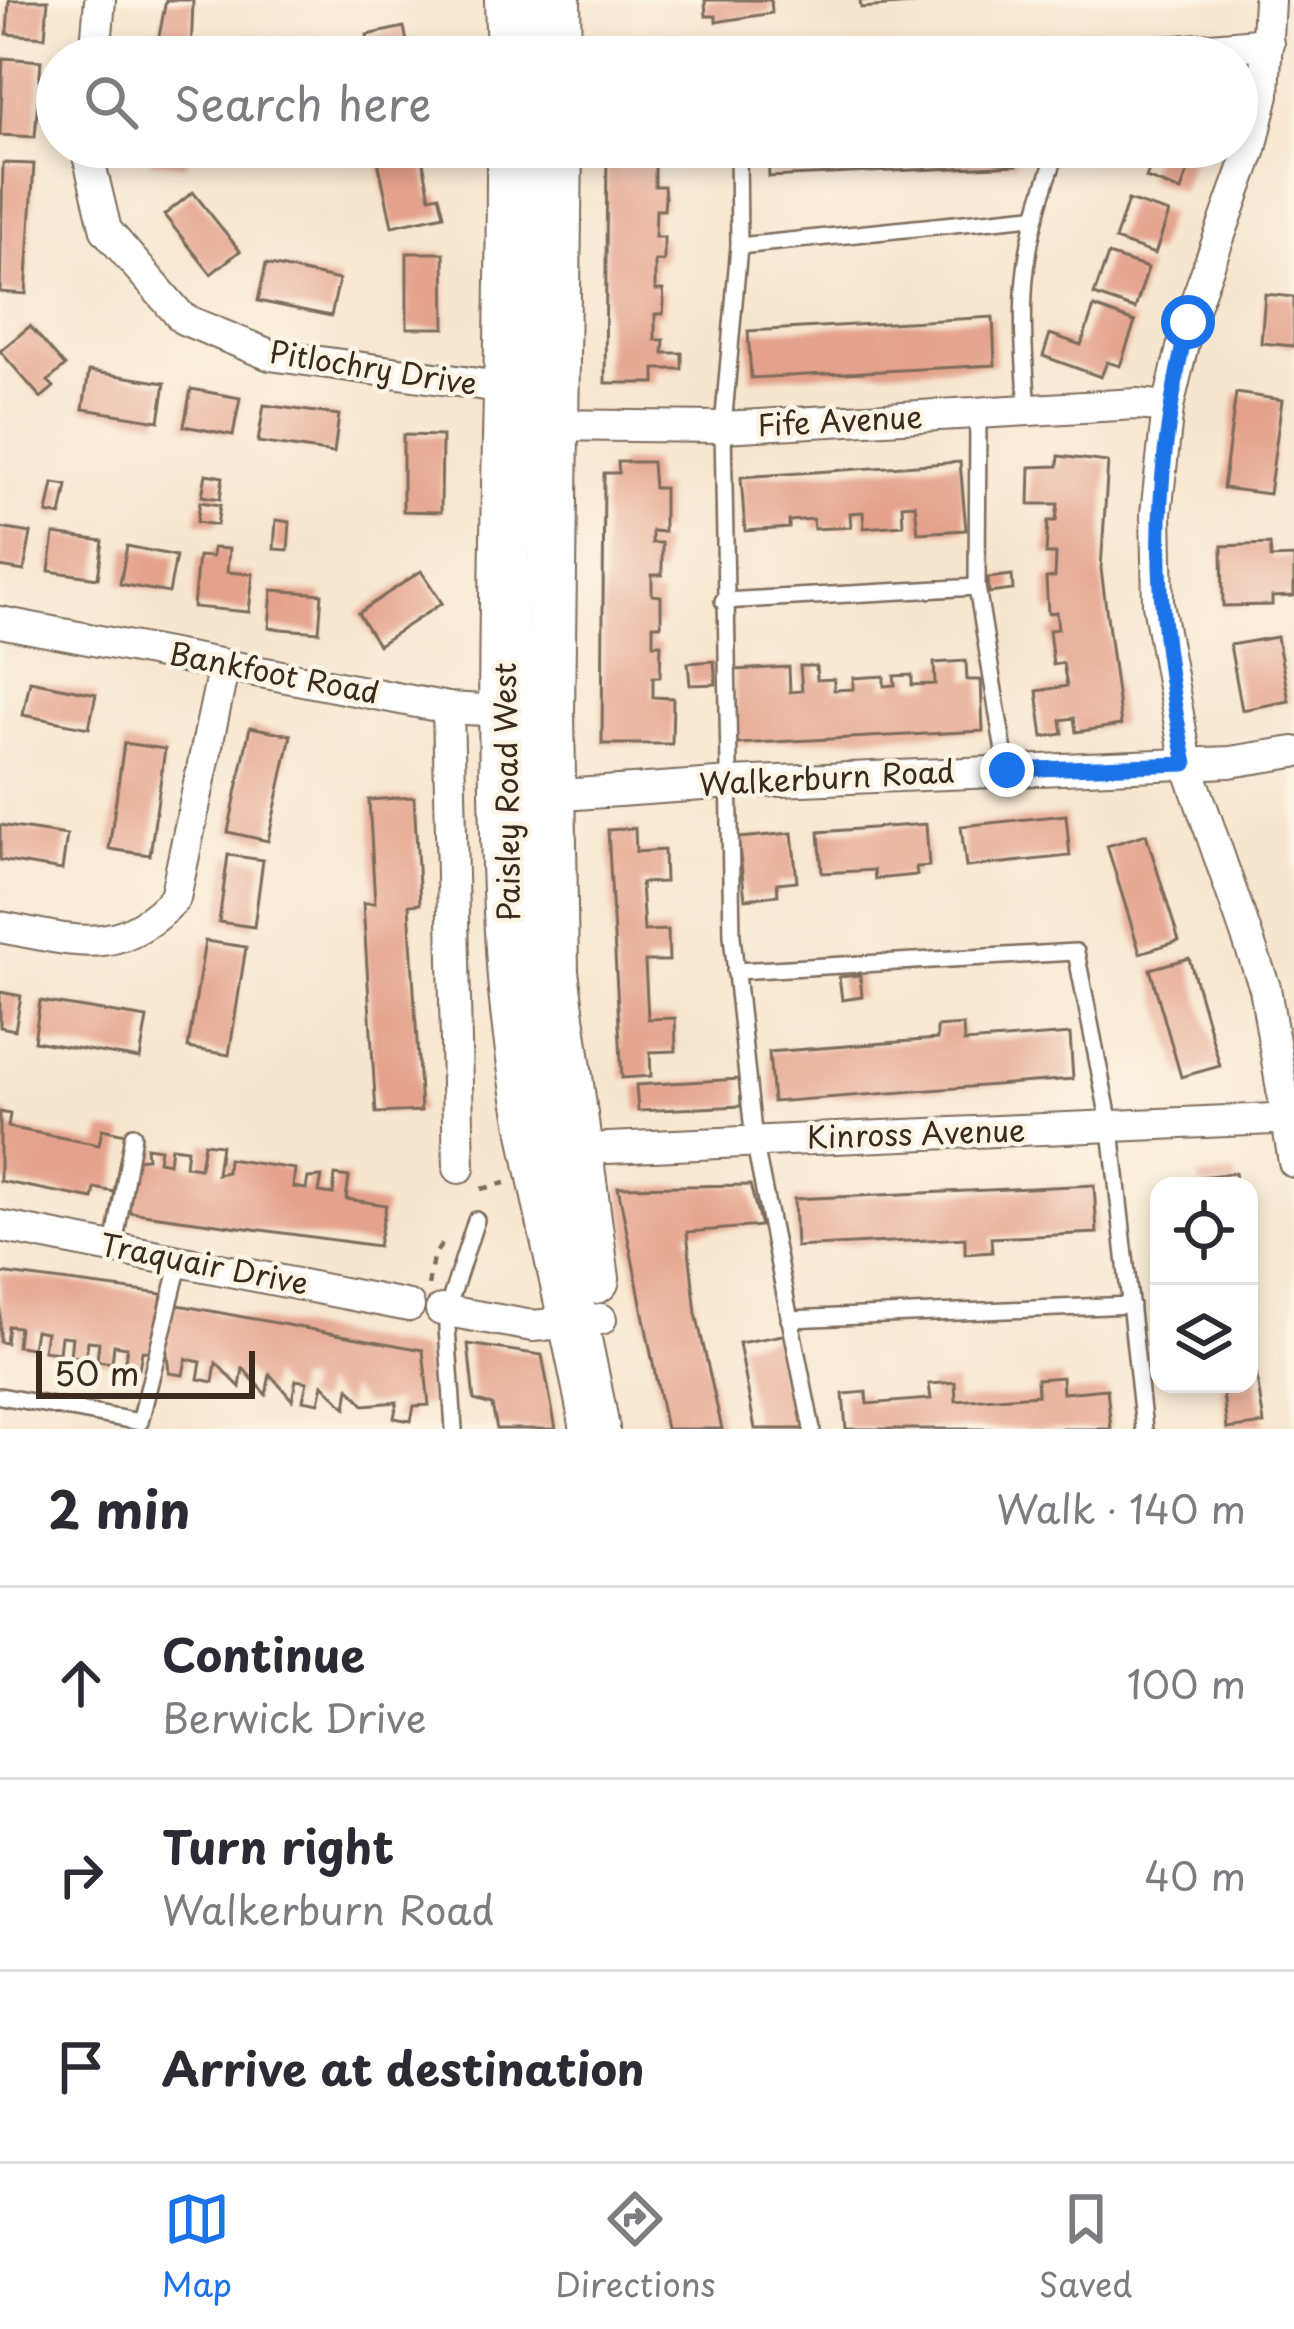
<!DOCTYPE html>
<meta charset="utf-8">
<style>
body{margin:0;font-family:"Playpen Sans",sans-serif;background:#f2f2f3;color:#2b2b33}
.controls{position:absolute;right:36px;bottom:36px;display:grid;overflow:hidden;border-radius:24px;box-shadow:0 6px 18px #0003}
.controls button{width:108px;height:108px;display:grid;place-items:center;padding:0;border:0;border-bottom:3px solid #e1e1e2;background:#fff;color:#2b2b33;font:60px sans-serif}
.scale{position:absolute;left:36px;bottom:30px;width:219px;box-sizing:border-box;padding-left:12px;border:6px solid #3b2a1e;border-top:0;font-size:33px;line-height:42px;white-space:nowrap;color:#3b2a1e;-webkit-text-stroke:9px #fcf5e5;paint-order:stroke}
.stop{position:absolute;width:36px;height:36px;margin:-27px;border:9px solid #1a73e8;border-radius:50%;background:#fff}
.stop.end{background:#1a73e8;border-color:#fff;box-shadow:0 3px 12px #0008}
.list{margin:0;padding:0;list-style:none}
h2{display:flex;justify-content:space-between;align-items:center;height:156px;margin:0;padding:0 48px;font-size:51px}
h2 small{font-size:39px;font-weight:400;color:#7c7c81}
.list li{display:grid;grid-template-columns:78px 1fr auto;gap:36px;align-items:center;box-sizing:border-box;height:192px;padding:0 48px;border-top:3px solid #e1e1e2}
.list b{display:block;font-size:45px;white-space:nowrap}
.list p{margin:0;font-size:39px;white-space:nowrap;color:#7c7c81}
.list em{font-size:39px;font-style:normal;color:#7c7c81}
.icon{flex:none;width:66px;height:66px;fill:none;stroke:currentColor;stroke-width:2;stroke-linecap:round;stroke-linejoin:round}
.map{position:relative;flex:none;width:1294px;height:1429px;overflow:hidden}
.search{position:absolute;background:#fff;box-shadow:0 6px 18px #0003;left:36px;right:36px;top:36px;height:132px;display:flex;align-items:center;gap:30px;box-sizing:border-box;padding:0 42px;border-radius:66px;color:#7c7c81;font-size:45px}
.sheet{height:732px;background:#fff}
nav{display:flex;justify-content:space-around;align-items:center;box-sizing:border-box;height:168px;border-top:3px solid #e1e1e2;background:#fff;font-size:33px;color:#7c7c81}
nav a{display:grid;justify-items:center;gap:6px}
nav .on{color:#1a73e8}
.map>svg:first-child{display:block}
</style>
<div class="map">
<svg width="1294" height="1429" viewBox="0 0 1294 1429">
<rect width="100%" height="100%" fill="#fcf5e5"/>
<filter id="ink" filterUnits="userSpaceOnUse"><feTurbulence type="fractalNoise" baseFrequency=".00833" numOctaves="2"/><feDisplacementMap in="SourceGraphic" scale="24" xChannelSelector="R" yChannelSelector="G"/><feConvolveMatrix kernelMatrix="1 2 1 2 8 2 1 2 1" color-interpolation-filters="sRGB"/></filter>
<filter id="wash" filterUnits="userSpaceOnUse"><feTurbulence type="fractalNoise" baseFrequency=".004" numOctaves="4" result="noise"/><feDisplacementMap in="SourceGraphic" scale="48" xChannelSelector="R" yChannelSelector="G"/><feGaussianBlur stdDeviation="2.7" result="paint"/><feColorMatrix in="noise" values="0 0 0 0 0 0 0 0 0 0 0 0 0 0 0 0 0 1.4 0 .05"/><feComposite in="paint" operator="in"/></filter>
<g filter="url(#wash)">
<rect width="100%" height="100%" fill="#f7e6cf"/>
<g id="blocks">
<g fill="#e4a18b">
<path d="M9 0H48L45 37 7 34Z"/>
<path d="M166 0H193L191 55 156 52Z"/>
<path d="M705 0H771L772 13 716 22V16H706Z"/>
<path d="M860 0H924V3L861 8Z"/>
<path d="M404 27 410 57H372L367 35Z"/>
<path d="M3 58 41 61 35 137 0 135Z"/>
<path d="M151 147H188L187 166 150 162Z"/>
<path d="M375 147H429L431 155 422 157 430 197 439 195 444 215 392 226Z"/>
<path d="M607 147H664V159H655V186H664L665 198 664 210H656L655 237H664V261H655V290H663L664 302 663 314H655V340H664L663 353H682V369H655V383H605Z"/>
<path d="M791 147H1016L1017 165 769 177 768 150Z"/>
<path d="M1157 147H1196L1181 191 1146 178Z"/>
<path d="M3 163 34 164 26 294 0 292Z"/>
<path d="M193 192 240 251 211 274 164 215Z"/>
<path d="M1128 200 1169 213 1155 254 1115 240Z"/>
<path d="M407 253H444L445 328H407Z"/>
<path d="M1108 255 1148 268 1135 309 1094 295Z"/>
<path d="M266 264 339 280 331 316 258 301Z"/>
<path d="M1265 294 1294 297V346L1261 343Z"/>
<path d="M1094 307 1135 322 1120 366 1107 362 1101 377 1043 356 1050 334 1081 345Z"/>
<path d="M993 317 995 365 751 378 748 331Z"/>
<path d="M30 326 65 366 48 381 54 387 41 398 0 351Z"/>
<path d="M89 371 165 383 159 421 83 409Z"/>
<path d="M191 389 240 398 233 435 184 426Z"/>
<path d="M1236 393 1282 400 1269 494 1223 488Z"/>
<path d="M264 405 339 415 334 453 258 442Z"/>
<path d="M403 435 442 436 441 512 403 511Z"/>
<path d="M1059 456 1108 462 1101 569 1121 725 1076 732 1074 718 1061 720 1063 734 1043 737 1037 691 1067 686 1063 663 1053 665 1049 630 1058 629 1056 612 1048 613 1046 578 1055 577 1056 554H1046L1048 521H1056L1058 504H1029L1030 467 1058 466Z"/>
<path d="M618 462H652L654 488H664V532L652 531V543H662V575H652V595L661 596V625H653V644H661L660 677H653V697L673 698 672 744H602L604 473H619Z"/>
<path d="M960 462 966 530 918 533 915 504 902 505 903 525 864 528 863 512 850 513 851 527 814 529 813 519 789 521V528L745 531 741 477Z"/>
<path d="M206 474 223 477 220 499 202 496Z"/>
<path d="M53 483 67 485 61 516 47 513Z"/>
<path d="M200 502 220 505 217 525 197 522Z"/>
<path d="M276 520 290 522 288 550 274 549Z"/>
<path d="M0 528 31 533 24 571 0 567Z"/>
<path d="M54 534 103 541 98 578 49 571Z"/>
<path d="M1270 544 1271 558 1294 557V596L1272 597V605L1223 606 1222 546Z"/>
<path d="M127 546 176 556 169 593 120 584Z"/>
<path d="M213 548 229 549 227 572 253 574 249 612 193 607 198 556 212 557Z"/>
<path d="M421 571 442 603 378 645 358 613Z"/>
<path d="M1012 575 1013 590 989 593 988 578Z"/>
<path d="M272 590 322 594 319 632 269 628Z"/>
<path d="M1277 637 1289 701 1242 710 1230 645Z"/>
<path d="M714 661 716 684 690 685 688 663Z"/>
<path d="M966 661 967 680H981L983 731 737 744 734 670 789 667 790 692 802 691 800 666H816L817 680 834 679V690L853 689V678L884 676V686L895 685 894 676 912 675V685L935 684 934 663Z"/>
<path d="M30 681 96 694 89 728 23 715Z"/>
<path d="M250 727 291 735 268 841 228 832Z"/>
<path d="M124 743 165 749 150 855 109 849Z"/>
<path d="M414 797 420 904 409 905 421 1111 376 1113 363 903H375L369 800Z"/>
<path d="M1066 815 1070 856 966 867 961 826Z"/>
<path d="M926 824 929 866 916 867 917 875 875 879 874 870 822 873 819 832Z"/>
<path d="M0 825 67 835 62 870 0 860Z"/>
<path d="M635 828 636 852 664 850 665 882 641 883 644 931 668 930 669 961H645L648 1019 675 1018 676 1051 650 1052 651 1076 622 1078 608 830Z"/>
<path d="M792 833 797 881 777 883 778 895 745 899 738 838Z"/>
<path d="M1146 834 1179 941 1140 953 1107 846Z"/>
<path d="M228 855 263 860 254 927 219 922Z"/>
<path d="M205 941 246 947 229 1055 188 1048Z"/>
<path d="M1189 958 1220 1066 1181 1077 1150 969Z"/>
<path d="M860 975 862 997 842 1000 839 977Z"/>
<path d="M0 992 21 996 15 1030 0 1027Z"/>
<path d="M40 1001 147 1018 140 1059 34 1041Z"/>
<path d="M963 1025 964 1042 1070 1034 1073 1079 773 1102 769 1052 937 1039V1027Z"/>
<path d="M740 1079 741 1106 638 1111 636 1085Z"/>
<path d="M0 1112 10 1114 8 1127 99 1145 102 1129 125 1134 114 1192 95 1188 93 1199 0 1181Z"/>
<path d="M204 1143 221 1145 217 1174 227 1172 228 1159 295 1169 293 1187 306 1189 308 1178 322 1177 319 1192 333 1194 335 1175 349 1177 346 1199 386 1205 378 1246 129 1212 136 1159 147 1158 146 1147 160 1149 158 1161 169 1163 171 1147 187 1149 185 1166 200 1168Z"/>
<path d="M1235 1173 1237 1186H1200L1199 1177Z"/>
<path d="M750 1185 761 1226 687 1232 696 1313 722 1429H666L618 1187Z"/>
<path d="M1094 1185 1097 1233 991 1238 992 1252 965 1254V1238L796 1247 794 1199Z"/>
<path d="M0 1273 162 1294 154 1352 142 1351 139 1369 124 1367 127 1347 114 1345 112 1363 97 1361 99 1342 88 1341 86 1358 70 1356 72 1337 61 1336 59 1353 43 1351 46 1332 35 1330 32 1348 17 1346 19 1327 8 1326 6 1343 0 1342Z"/>
<path d="M173 1304 423 1350 429 1405 414 1406 411 1421 394 1418 397 1402 364 1405 349 1388 346 1408 323 1384 319 1403 303 1400 307 1382 296 1380 292 1400 270 1374 266 1395 243 1368 240 1387 216 1363 213 1382 198 1379 201 1362 186 1359 183 1375 169 1373 166 1343Z"/>
<path d="M1249 1324 1264 1424 1227 1429 1222 1384H1249Z"/>
<path d="M788 1334 805 1429H755L739 1343Z"/>
<path d="M468 1344 542 1355 556 1429H497L492 1405 474 1400Z"/>
<path d="M1062 1377 1063 1393 1107 1389 1111 1429H846L843 1394 866 1392 867 1404 931 1399 929 1384 955 1382 956 1401 1038 1395 1037 1379Z"/>
</g>
</g>
</g>
<g filter="url(#ink)">
<use href="#blocks" fill-opacity="0" stroke="#7d6c5c" stroke-width="3"/>
<g fill="none" stroke-linecap="round" stroke-linejoin="round">
<defs>
<g id="service">
<path d="M738 147 739 246 723 427 732 936 754 1141 812 1429"/>
<path d="M739 246 1032 216"/>
<path d="M1028 411C1020 300 1018 253 1059 147"/>
<path d="M978 415 977 587 1007 770"/>
<path d="M723 601 977 587"/>
<path d="M735 971 1076 952 1111 1129 1144 1429"/>
<path d="M114 1247 133 1135"/>
<path d="M789 1319 1131 1305"/>
<path d="M0 1396 140 1422 180 1261"/>
<path d="M454 1429 446 1313 476 1220"/>
</g>
<g id="minor">
<path d="M1269 0 1264 94 1251 149 1188 323 1168 407 1156 514 1158 604 1187 764 1265 988 1294 1162"/>
<path d="M95 57 100 0"/>
<path d="M1108 57 1268 43"/>
<path d="M86 147 106 230 183 319 270 355 521 390"/>
<path d="M541 425 723 427 1137 404 1168 407"/>
<path d="M0 622 448 708 520 712"/>
<path d="M448 708 459 1168"/>
<path d="M534 797 731 783 1230 762 1294 752"/>
<path d="M0 927C74 940 118 960 175 898L224 665"/>
<path d="M562 1150 1294 1118"/>
<path d="M0 1226 409 1306"/>
<path d="M441 1310 533 1326 601 1319"/>
</g>
<g id="primary">
<path d="M509 0 511 57"/>
<path d="M556 0 557 57"/>
<path d="M511 147C512 419 493 693 511 964 521 1121 567 1276 595 1429"/>
<path d="M558 147 550 712 554 972 595 1279"/>
</g>
</defs>
<use href="#service" stroke="#7d6c5c" stroke-width="20"/>
<use href="#minor" stroke="#7d6c5c" stroke-width="34"/>
<use href="#primary" stroke="#7d6c5c" stroke-width="52"/>
<g stroke="#7d6c5c" stroke-width="4.5" stroke-dasharray="9 9" stroke-linecap="butt">
<path d="M481 1189 505 1183"/>
<path d="M428 1286 433 1257 444 1241"/>
</g>
<use href="#service" stroke="#fff" stroke-width="15"/>
<use href="#minor" stroke="#fff" stroke-width="30"/>
<use href="#primary" stroke="#fff" stroke-width="48"/>
</g>
</g>
<g fill="none" stroke-linecap="round" stroke-linejoin="round" filter="url(#ink)">
<path stroke="#1a73e8" stroke-width="15" d="M1007 770 1186 764C1151 601 1150 485 1188 322"/>
</g>
<g text-anchor="middle" stroke-width="9" stroke-linejoin="round" paint-order="stroke">
<g font-size="30" fill="#3b2a1e" stroke="#fcf5e5">
<text transform="translate(373 369) rotate(9)" y="10">Pitlochry Drive</text>
<text transform="translate(840 422) rotate(-3)" y="10">Fife Avenue</text>
<text transform="translate(274 674) rotate(11)" y="10">Bankfoot Road</text>
<text transform="translate(827 779) rotate(-3)" y="10">Walkerburn Road</text>
<text transform="translate(508 792) rotate(-91)" y="10">Paisley Road West</text>
<text transform="translate(916 1135) rotate(-2)" y="10">Kinross Avenue</text>
<text transform="translate(204 1265) rotate(11)" y="10">Traquair Drive</text>
</g>
</g>
</svg>
<div class="controls">
<button><svg class="icon" aria-label="locate" viewBox="0 0 24 24"><circle cx="12" cy="12" r="6"/><path d="M12 2v4M12 18v4M2 12h4M18 12h4"/></svg></button>
<button><svg class="icon" aria-label="layers" viewBox="0 0 24 24"><path d="M12 4l9 5-9 5-9-5zM3 14l9 5 9-5"/></svg></button>
</div>
<div class="scale">50 m</div>
<div class="stop" style="left:1188px;top:322px"></div>
<div class="stop end" style="left:1007px;top:770px"></div>
<div class="search"><svg class="icon" aria-label="search" viewBox="0 0 24 24"><circle cx="10" cy="10" r="6"/><path d="M15 15l6 6"/></svg>Search here</div>
</div>
<section class="sheet">
<h2>2 min<small>Walk · 140 m</small></h2>
<ul class="list">
<li><svg class="icon" aria-label="ahead" viewBox="0 0 24 24"><path d="M12 20V5M6 11l6-6 6 6"/></svg><div><b>Continue</b><p>Berwick Drive</p></div><em>100 m</em></li>
<li><svg class="icon" aria-label="right" viewBox="0 0 24 24"><path d="M7 20v-9h11M14 6l5 5-5 5"/></svg><div><b>Turn right</b><p>Walkerburn Road</p></div><em>40 m</em></li>
<li><svg class="icon" aria-label="arrive" viewBox="0 0 24 24"><path d="M6 21V4h12l-3 4 3 4H6"/></svg><div><b>Arrive at destination</b></div></li>
</ul>
</section>
<nav>
<a class="on"><svg class="icon" aria-label="map" viewBox="0 0 24 24"><path d="M3 6l6-2 6 2 6-2v14l-6 2-6-2-6 2zM9 4v14M15 6v14"/></svg>Map</a>
<a><svg class="icon" aria-label="directions" viewBox="0 0 24 24"><path d="M12 3l9 9-9 9-9-9zM9 14v-3h6M13 9l2 2-2 2"/></svg>Directions</a>
<a><svg class="icon" aria-label="saved" viewBox="0 0 24 24"><path d="M7 4h10v16l-5-4-5 4z"/></svg>Saved</a>
</nav>
